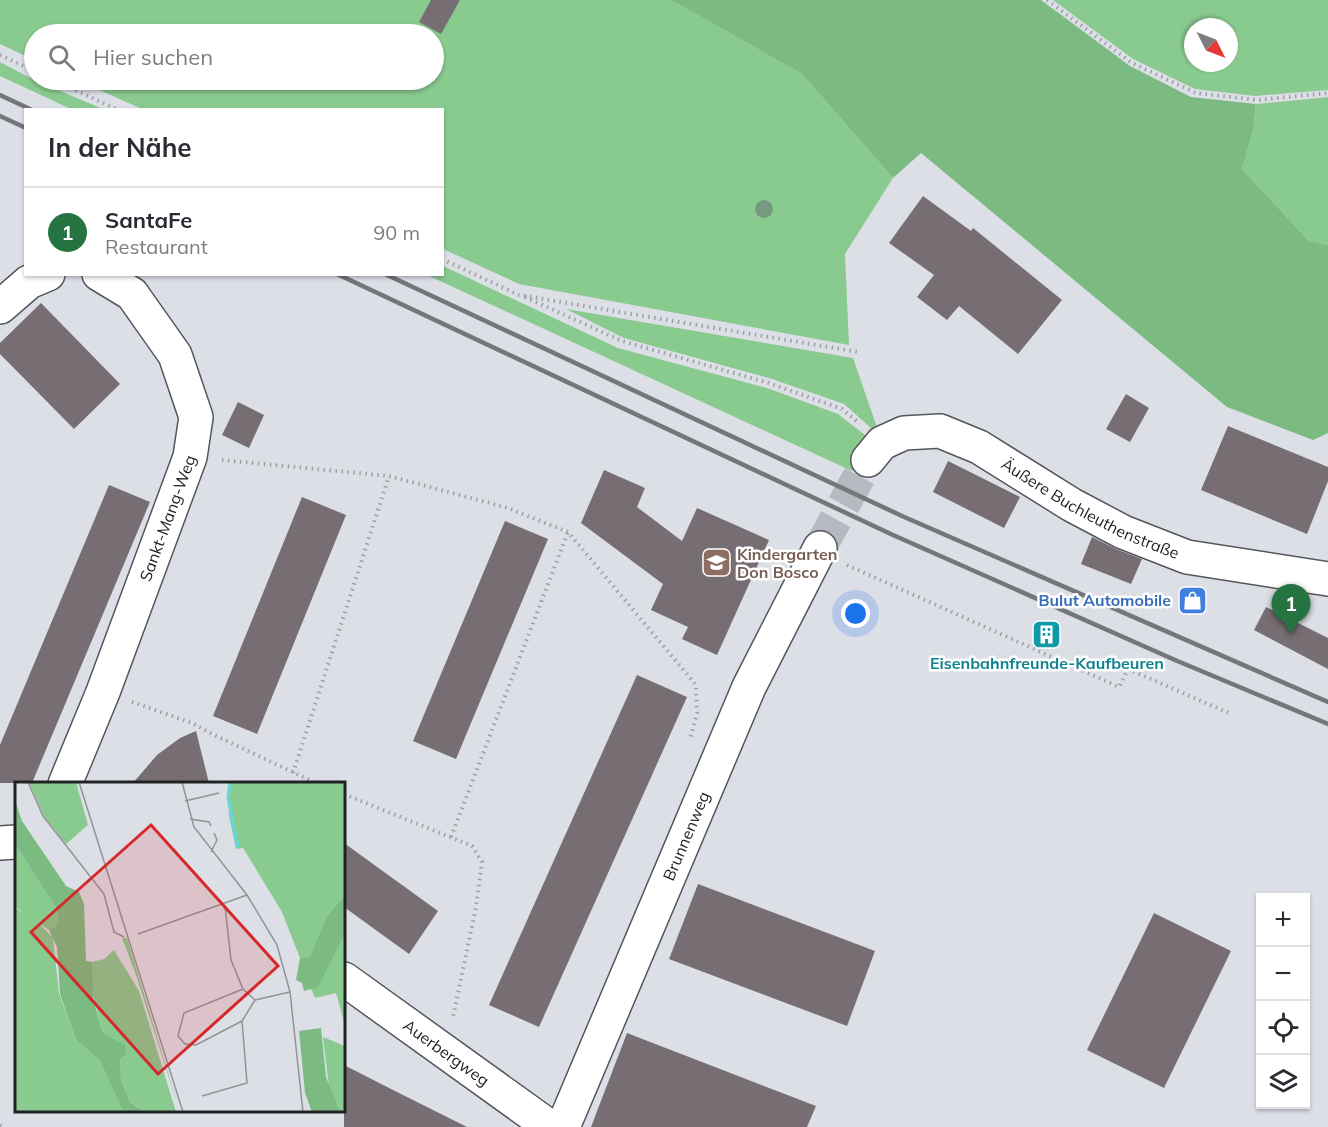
<!DOCTYPE html>
<html lang="de">
<meta charset="utf-8">
<style>
body{margin:0;font-family:Mulish,sans-serif;background:#f7f7f7;color:#2b2b33}
.controls{position:absolute;right:18px;bottom:18px;display:grid;overflow:hidden;border-radius:0px;box-shadow:0 2px 4px #0004}
.controls button{width:54px;height:54px;display:grid;place-items:center;padding:0;border:0;border-bottom:2px solid #e1e1e2;background:#fff;color:#2b2b33;font:30px sans-serif}
.compass{position:absolute;left:1184px;top:18px;width:54px;height:54px;border-radius:50%;background:#fff;box-shadow:0 2px 4px #0004;rotate:132deg}
.you{position:absolute;left:856px;top:614px;width:21px;height:21px;margin:-15px;border:4px solid #fff;border-radius:50%;background:#1a73e8;box-shadow:0 0 0 9px #1a73e833}
.badge{display:grid;place-items:center;width:39px;height:39px;border-radius:50%;background:#267342;color:#fff;font-size:20px;font-weight:700}
.pin{position:absolute;translate:-50% -50px;filter:drop-shadow(0 2px 3px #0008)}
.pin::after{content:'';position:absolute;top:32px;width:21px;height:18px;background:inherit;clip-path:polygon(0 0,100% 0,50% 100%)}
.list{margin:0;padding:0;list-style:none}
h2{display:flex;justify-content:space-between;align-items:center;height:78px;margin:0;padding:0 24px;font-size:26px}
h2 small{font-size:20px;font-weight:400;color:#7c7c81}
.list li{display:grid;grid-template-columns:39px 1fr auto;gap:18px;align-items:center;box-sizing:border-box;height:90px;padding:0 24px;border-top:2px solid #e1e1e2}
.list b{display:block;font-size:22px;white-space:nowrap}
.list p{margin:0;font-size:20px;white-space:nowrap;color:#7c7c81}
.list em{font-size:20px;font-style:normal;color:#7c7c81}
.icon{flex:none;width:33px;height:33px;fill:none;stroke:currentColor;stroke-width:2;stroke-linecap:round;stroke-linejoin:round}
.map{position:relative;flex:none;width:1328px;height:1127px;overflow:hidden}
.search{position:absolute;background:#fff;box-shadow:0 2px 4px #0004;left:24px;top:24px;width:420px;height:66px;display:flex;align-items:center;gap:15px;box-sizing:border-box;padding:0 21px;border-radius:33px;color:#7c7c81;font-size:22px}
.panel{position:absolute;background:#fff;box-shadow:0 2px 4px #0004;left:24px;top:108px;width:420px;height:168px;border-radius:0px}
.map>svg:first-child{display:block}
</style>
<div class="map">
<svg width="1328" height="1127" viewBox="0 0 1328 1127">
<rect width="100%" height="100%" fill="#dddfe7"/>
<g fill="#89ca8f" fill-rule="evenodd">
<path d="M0 0H671L802 74 893 178 845 254 849 345 519 284 443 249 442 110 142 109 77 80H434V34H34V60L0 44Z"/>
<path d="M1053 0H1328V90L1255 96 1195 89 1133 59ZM1193 27H1229V63H1193Z"/>
<path d="M0 62 34 80 103 109H71L0 76Z"/>
<path d="M1328 97V245L1309 241 1242 169 1253 131 1256 104Z"/>
<path d="M443 266 618 348 767 388 838 414 874 442 860 457 852 471 427 275 442 274Z"/>
<path d="M566 309 853 358 880 436 844 404 772 379 624 338Z"/>
</g>
<path fill="#7bbb81" d="M671 0H1041L1130 66 1191 97 1256 104 1253 131 1242 169 1309 241 1328 245V433L1313 440 1227 407 921 153 893 178 802 74Z"/>
<g fill="#766e72">
<path d="M431 0H460L441 34 419 22Z"/>
<path d="M923 196 971 231 973 228 1062 300 1018 354 959 306 947 320 917 297 934 275 889 243Z"/>
<path d="M41 303 120 384 74 429 0 354V343Z"/>
<path d="M1126 394 1149 408 1130 442 1106 429Z"/>
<path d="M238 402 264 415 249 448 222 435Z"/>
<path d="M1228 426 1328 467V481L1307 534 1201 490Z"/>
<path d="M948 461 1020 497 1004 528 933 492Z"/>
<path d="M604 470 645 488 637 507 682 541 697 508 769 540 717 655 682 639 688 627 651 610 663 584 581 523Z"/>
<path d="M109 485 150 502 32 783H0V745Z"/>
<path d="M302 497 346 515 257 734 213 716Z"/>
<path d="M505 521 548 539 456 759 413 741Z"/>
<path d="M1092 537 1116 549 1142 559 1131 584 1081 564Z"/>
<path d="M1266 607 1328 638V669L1254 630Z"/>
<path d="M637 675 687 697 539 1027 489 1005Z"/>
<path d="M196 731 209 783H133L157 755 180 738Z"/>
<path d="M344 843 438 911 409 954 344 907Z"/>
<path d="M698 884 875 951 847 1026 669 959Z"/>
<path d="M1154 913 1231 951 1164 1088 1087 1050Z"/>
<path d="M627 1033 816 1106 807 1127H591Z"/>
<path d="M344 1065 393 1090 467 1127H344Z"/>
</g>
<g fill="none" stroke-linecap="round" stroke-linejoin="round">
<path stroke="#b7b9c0" stroke-width="33" stroke-dasharray="33 16" stroke-linecap="butt" d="M820 548 868 460"/>
<defs>
<g id="street">
<path d="M0 307 29 282 48 274"/>
<path id="s1" d="M868 460 882 443 904 433 940 431 979 447 1072 505 1123 532 1187 557 1328 579"/>
<path id="s2" d="M65 784 103 692 190 457 196 417 175 355 132 294 99 274"/>
<path d="M0 843 16 842"/>
<path id="s3" d="M344 979 550 1127"/>
<path id="s4" d="M563 1127 749 687 820 548"/>
</g>
</defs>
<use href="#street" stroke="#55565d" stroke-width="36"/>
<g stroke="#9e9fa5" stroke-width="4" stroke-dasharray="1.5 4.5" stroke-linecap="butt">
<path d="M1047 0 1132 63 1196 93 1257 100 1328 93"/>
<path d="M0 55 34 71"/>
<path d="M54 80 118 110"/>
<path d="M442 259 519 295 858 352"/>
<path d="M525 297 622 341 769 383 842 409 859 423"/>
<path d="M222 460 389 476 508 508 568 532 696 685 697 713 690 739"/>
<path d="M847 565 1119 687 1128 669 1231 714"/>
<path d="M132 702 192 723 212 734 318 784"/>
<path d="M293 773 389 476"/>
<path d="M344 794 472 846 482 862 476 907 453 1017"/>
<path d="M451 837 568 532"/>
<path d="M0 1125 3 1127"/>
</g>
<use href="#street" stroke="#fff" stroke-width="33"/>
<g stroke="#74767b" stroke-width="4.5">
<path d="M0 95 32 110"/>
<path d="M0 116 26 128"/>
<path d="M337 274 893 535 1175 660 1328 724"/>
<path d="M385 274 902 516 1328 702"/>
</g>
</g>
<circle fill="#759a80" cx="764" cy="209" r="9"/>
<defs>
<symbol id="school-square" viewBox="-11 -11 22 22"><rect x="-9" y="-9" width="18" height="18" rx="4" fill="#8d6e63" stroke="#fff"/><path d="M0-5L7-2L0 1L-7-2ZM-4 1L0 2.5L4 1V4Q0 6-4 4Z" fill="#fff"/></symbol>
<symbol id="shop-square" viewBox="-11 -11 22 22"><rect x="-9" y="-9" width="18" height="18" rx="4" fill="#3f7fe0" stroke="#fff"/><path d="M-5-2.5h2.3a2.7 3.5 0 0 1 5.4 0H5L5.5 6h-11ZM-1.5-2.5h3a1.5 2.3 0 0 0-3 0Z" fill="#fff"/></symbol>
<symbol id="building-square" viewBox="-11 -11 22 22"><rect x="-9" y="-9" width="18" height="18" rx="4" fill="#0f9aa8" stroke="#fff"/><path d="M-4-6H4V6H1V3H-1V6H-4ZM-2.5-4.3h1.7v1.8h-1.7ZM.8-4.3h1.7v1.8H.8ZM-2.5-1h1.7V.8h-1.7ZM.8-1h1.7V.8H.8Z" fill="#fff"/></symbol>
</defs>
<g fill-rule="evenodd">
<use href="#school-square" x="700" y="546" width="33" height="33"/>
<use href="#shop-square" x="1176" y="584" width="33" height="33"/>
<use href="#building-square" x="1030" y="618" width="33" height="33"/>
</g>
<g text-anchor="middle" stroke-width="5" stroke-linejoin="round" paint-order="stroke">
<g font-size="16" fill="#212224" stroke="#fff">
<text dy="6" stroke="none"><textPath href="#s1" startOffset="252">Äußere Buchleuthenstraße</textPath></text>
<text dy="6" stroke="none"><textPath href="#s2" startOffset="285">Sankt-Mang-Weg</textPath></text>
<text dy="6" stroke="none"><textPath href="#s4" startOffset="316">Brunnenweg</textPath></text>
<text dy="6" stroke="none"><textPath href="#s3" startOffset="126">Auerbergweg</textPath></text>
</g>
<g font-size="16" font-weight="bold" fill="#785e54" stroke="#fff" text-anchor="start">
<text x="737" y="560">Kindergarten<tspan x="737" dy="18">Don Bosco</tspan></text>
</g>
<g font-size="16" font-weight="bold" fill="#366cbe" stroke="#fff" text-anchor="end">
<text x="1171" y="606">Bulut Automobile</text>
</g>
<g font-size="16" font-weight="bold" fill="#0d838f" stroke="#fff">
<text x="1047" y="669">Eisenbahnfreunde-Kaufbeuren</text>
</g>
</g>
<g transform="translate(15 782)">
<rect width="330" height="330" fill="#dddfe7"/>
<path d="M14 0H61L73 43 51 62 29 34ZM213 0H330V113L311 135 295 174 285 176 267 130 228 66 221 67 214 34ZM0 62 43 129 42 143 34 148 0 125ZM0 126 21 138 38 156 44 211 61 258 85 279 108 330H0ZM330 152V243L321 211 300 216 296 207 303 204ZM107 156H112L165 330 121 193ZM99 168 124 209 161 330H122L125 326 115 320 106 298 105 277 88 251 74 199 77 180 89 177ZM308 255 330 264V330H325L314 305Z" fill="#89ca8f"/>
<path d="M0 18 7 39 51 104 64 110 69 122 71 179 77 180 78 217 88 251 110 263 111 272 105 277 106 298 115 320 126 327 122 330H108L85 279 61 258 45 212 42 165 34 148 42 143 43 129 0 62ZM330 113V152L303 205 289 209 287 201 281 198 285 176 295 174 311 135ZM306 246 311 295 325 330H297L290 311 284 249Z" fill="#7bbb81"/>
<path fill="none" stroke="#62d9de" stroke-width="3" d="M215 0 213 16 223 65"/>
<path fill="none" stroke="#929399" stroke-width="1.5" d="M13 0 28 34 89 112 99 150 109 155M64 0 168 330M167 0 179 45 232 113 262 163 275 210 288 330M170 19 204 11M175 37 194 40 196 44M196 70 202 58 199 51M210 124 216 178 228 207 240 218M123 152 232 113M227 239 181 263 170 262 163 254 169 231 228 207M187 314 232 301 227 239 240 218 275 210"/>
<path fill="#d62828" fill-opacity="0.15" stroke="#d62828" stroke-width="3" d="M136 43 263 184 143 292 16 150Z"/>
<rect width="330" height="330" fill="none" stroke="#212224" stroke-width="3"/>
</g>
</svg>
<div class="controls">
<button>+</button>
<button>−</button>
<button><svg class="icon" aria-label="locate" viewBox="0 0 24 24"><circle cx="12" cy="12" r="6"/><path d="M12 2v4M12 18v4M2 12h4M18 12h4"/></svg></button>
<button><svg class="icon" aria-label="layers" viewBox="0 0 24 24"><path d="M12 4l9 5-9 5-9-5zM3 14l9 5 9-5"/></svg></button>
</div>
<svg class="compass" viewBox="-18 -18 36 36"><path d="M0-13l5 13h-10z" fill="#e53935"/><path d="M0 13l5-13h-10z" fill="#7c7c81"/></svg>
<div class="you"></div>
<div class="pin badge" style="left:1291px;top:634px">1</div>
<div class="search"><svg class="icon" aria-label="search" viewBox="0 0 24 24"><circle cx="10" cy="10" r="6"/><path d="M15 15l6 6"/></svg>Hier suchen</div>
<section class="panel">
<h2>In der Nähe<small></small></h2>
<ul class="list">
<li><span class="badge">1</span><div><b>SantaFe</b><p>Restaurant</p></div><em>90 m</em></li>
</ul>
</section>
</div>
